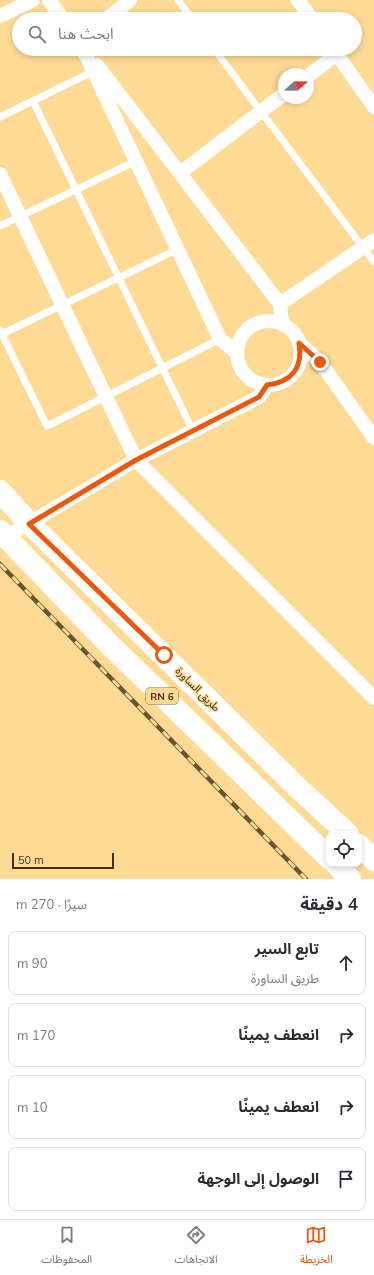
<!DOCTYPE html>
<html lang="ar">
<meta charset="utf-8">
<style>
body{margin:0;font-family:Mulish,"Noto Sans Arabic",sans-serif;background:#f7f7f7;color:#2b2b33;direction:rtl}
.controls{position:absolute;right:12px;bottom:12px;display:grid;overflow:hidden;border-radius:8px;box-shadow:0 2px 6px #0003}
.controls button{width:36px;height:36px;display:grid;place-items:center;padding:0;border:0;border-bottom:1px solid #e1e1e2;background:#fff;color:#2b2b33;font:20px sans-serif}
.compass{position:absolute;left:278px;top:68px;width:36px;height:36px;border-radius:50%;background:#fff;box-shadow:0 2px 6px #0003;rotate:70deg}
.scale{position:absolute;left:12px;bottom:10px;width:102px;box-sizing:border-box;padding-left:4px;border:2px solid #403216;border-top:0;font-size:11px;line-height:14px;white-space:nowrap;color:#403216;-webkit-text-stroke:3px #feda95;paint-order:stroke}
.stop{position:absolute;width:12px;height:12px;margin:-9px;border:3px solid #ea580c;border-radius:50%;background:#fff}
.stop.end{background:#ea580c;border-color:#fff;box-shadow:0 1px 4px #0008}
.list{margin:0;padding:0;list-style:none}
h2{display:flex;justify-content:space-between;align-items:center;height:52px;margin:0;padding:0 16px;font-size:17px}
h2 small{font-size:13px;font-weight:400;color:#7c7c81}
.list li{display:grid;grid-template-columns:26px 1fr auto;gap:12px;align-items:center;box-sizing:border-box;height:64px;margin:0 8px 8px;padding:0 8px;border:1px solid #e1e1e2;border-radius:8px}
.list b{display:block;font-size:15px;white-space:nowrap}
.list p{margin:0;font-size:13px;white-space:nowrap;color:#7c7c81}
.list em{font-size:13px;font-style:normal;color:#7c7c81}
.icon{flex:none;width:22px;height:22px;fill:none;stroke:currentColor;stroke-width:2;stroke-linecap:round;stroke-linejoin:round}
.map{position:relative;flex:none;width:374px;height:879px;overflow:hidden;direction:ltr}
.search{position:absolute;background:#fff;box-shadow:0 2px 6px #0003;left:12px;right:12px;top:12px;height:44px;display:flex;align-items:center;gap:10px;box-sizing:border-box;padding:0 14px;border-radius:22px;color:#7c7c81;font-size:15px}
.sheet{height:340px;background:#fff}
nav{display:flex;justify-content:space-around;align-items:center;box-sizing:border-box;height:56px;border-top:1px solid #e1e1e2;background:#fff;font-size:11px;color:#7c7c81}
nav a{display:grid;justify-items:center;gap:2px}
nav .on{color:#ea580c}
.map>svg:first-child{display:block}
</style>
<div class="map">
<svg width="374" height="879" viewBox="0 0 374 879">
<rect width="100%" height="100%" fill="#feda95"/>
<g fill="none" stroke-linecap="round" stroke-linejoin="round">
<g stroke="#fff" stroke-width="7">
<path d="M178 0 192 19"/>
<path d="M214 49 374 262"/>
<path d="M33 101 193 431"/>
<path d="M0 117 94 71"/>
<path d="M0 226 136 161"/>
<path d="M0 330 47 426 220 339"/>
<path d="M2 334 178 249"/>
</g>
<g stroke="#fff" stroke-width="14">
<path d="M49 0 63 19"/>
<path d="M298 0 312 19"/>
<path d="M0 16 33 0"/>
<path d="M107 19 130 0"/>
<path d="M83 49 220 339 237 353"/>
<path d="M333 49 374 107"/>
<path d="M97 65 280 304 282 324"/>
<path d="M308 76 337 54"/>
<path d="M180 173 284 94"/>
<path d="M0 174 136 460 374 698"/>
<path d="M280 304 374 240"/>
<circle cx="269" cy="353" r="32"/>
<path d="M299 343 320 362 374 438"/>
<path d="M6 537 136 460 259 397 267 385"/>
</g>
<g stroke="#fff" stroke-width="22">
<path d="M0 491 29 523 298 788 348 834"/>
<path d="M0 531 110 645 329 858"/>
<path d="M359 845 374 860"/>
<path d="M336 864 350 879"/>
</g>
<defs>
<path id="rail" d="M0 564 306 879"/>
</defs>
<use href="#rail" stroke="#675530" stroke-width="4.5"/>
<use href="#rail" stroke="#feda95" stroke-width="3" stroke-dasharray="9" stroke-linecap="butt"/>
</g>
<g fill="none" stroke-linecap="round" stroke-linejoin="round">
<path stroke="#ea580c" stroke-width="5" d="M164 655 29 524 136 460 259 397 267 385C292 382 303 368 299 343L320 362"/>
</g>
<g text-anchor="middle" stroke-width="3" stroke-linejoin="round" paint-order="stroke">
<rect fill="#feda95" stroke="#79643c" stroke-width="1" x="146" y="688" width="32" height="16" rx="3"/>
<g font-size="10" font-weight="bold" fill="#403216">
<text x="162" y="700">RN 6</text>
</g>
<g font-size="11" fill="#403216" stroke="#feda95">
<text transform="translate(198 689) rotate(45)" y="4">طريق الساورة</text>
</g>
</g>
</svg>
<div class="controls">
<button><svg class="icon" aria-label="locate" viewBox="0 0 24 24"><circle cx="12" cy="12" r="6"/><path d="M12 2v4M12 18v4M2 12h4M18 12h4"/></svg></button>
</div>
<svg class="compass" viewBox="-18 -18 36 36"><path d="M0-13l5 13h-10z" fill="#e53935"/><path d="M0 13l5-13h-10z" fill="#7c7c81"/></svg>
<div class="scale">50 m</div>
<div class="stop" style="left:164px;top:655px"></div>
<div class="stop end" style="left:320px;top:362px"></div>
<div class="search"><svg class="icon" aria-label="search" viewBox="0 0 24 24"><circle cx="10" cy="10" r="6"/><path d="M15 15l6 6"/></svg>ابحث هنا</div>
</div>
<section class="sheet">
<h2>4 دقيقة<small>سيرًا · 270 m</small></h2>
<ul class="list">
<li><svg class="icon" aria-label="ahead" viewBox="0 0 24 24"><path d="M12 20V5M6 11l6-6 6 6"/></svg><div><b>تابع السير</b><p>طريق الساورة</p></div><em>90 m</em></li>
<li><svg class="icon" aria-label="right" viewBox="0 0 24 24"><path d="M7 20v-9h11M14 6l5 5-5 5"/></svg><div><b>انعطف يمينًا</b></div><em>170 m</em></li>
<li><svg class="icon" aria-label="right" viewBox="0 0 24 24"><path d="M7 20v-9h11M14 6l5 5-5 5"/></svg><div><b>انعطف يمينًا</b></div><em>10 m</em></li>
<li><svg class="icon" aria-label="arrive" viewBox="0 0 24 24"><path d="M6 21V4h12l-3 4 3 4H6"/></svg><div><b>الوصول إلى الوجهة</b></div></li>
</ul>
</section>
<nav>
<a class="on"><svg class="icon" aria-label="map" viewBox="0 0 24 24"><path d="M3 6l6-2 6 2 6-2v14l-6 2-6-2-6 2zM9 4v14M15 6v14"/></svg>الخريطة</a>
<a><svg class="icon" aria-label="directions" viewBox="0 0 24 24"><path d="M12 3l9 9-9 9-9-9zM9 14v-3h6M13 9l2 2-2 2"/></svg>الاتجاهات</a>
<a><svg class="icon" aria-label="saved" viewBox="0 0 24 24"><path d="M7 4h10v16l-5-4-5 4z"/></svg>المحفوظات</a>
</nav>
